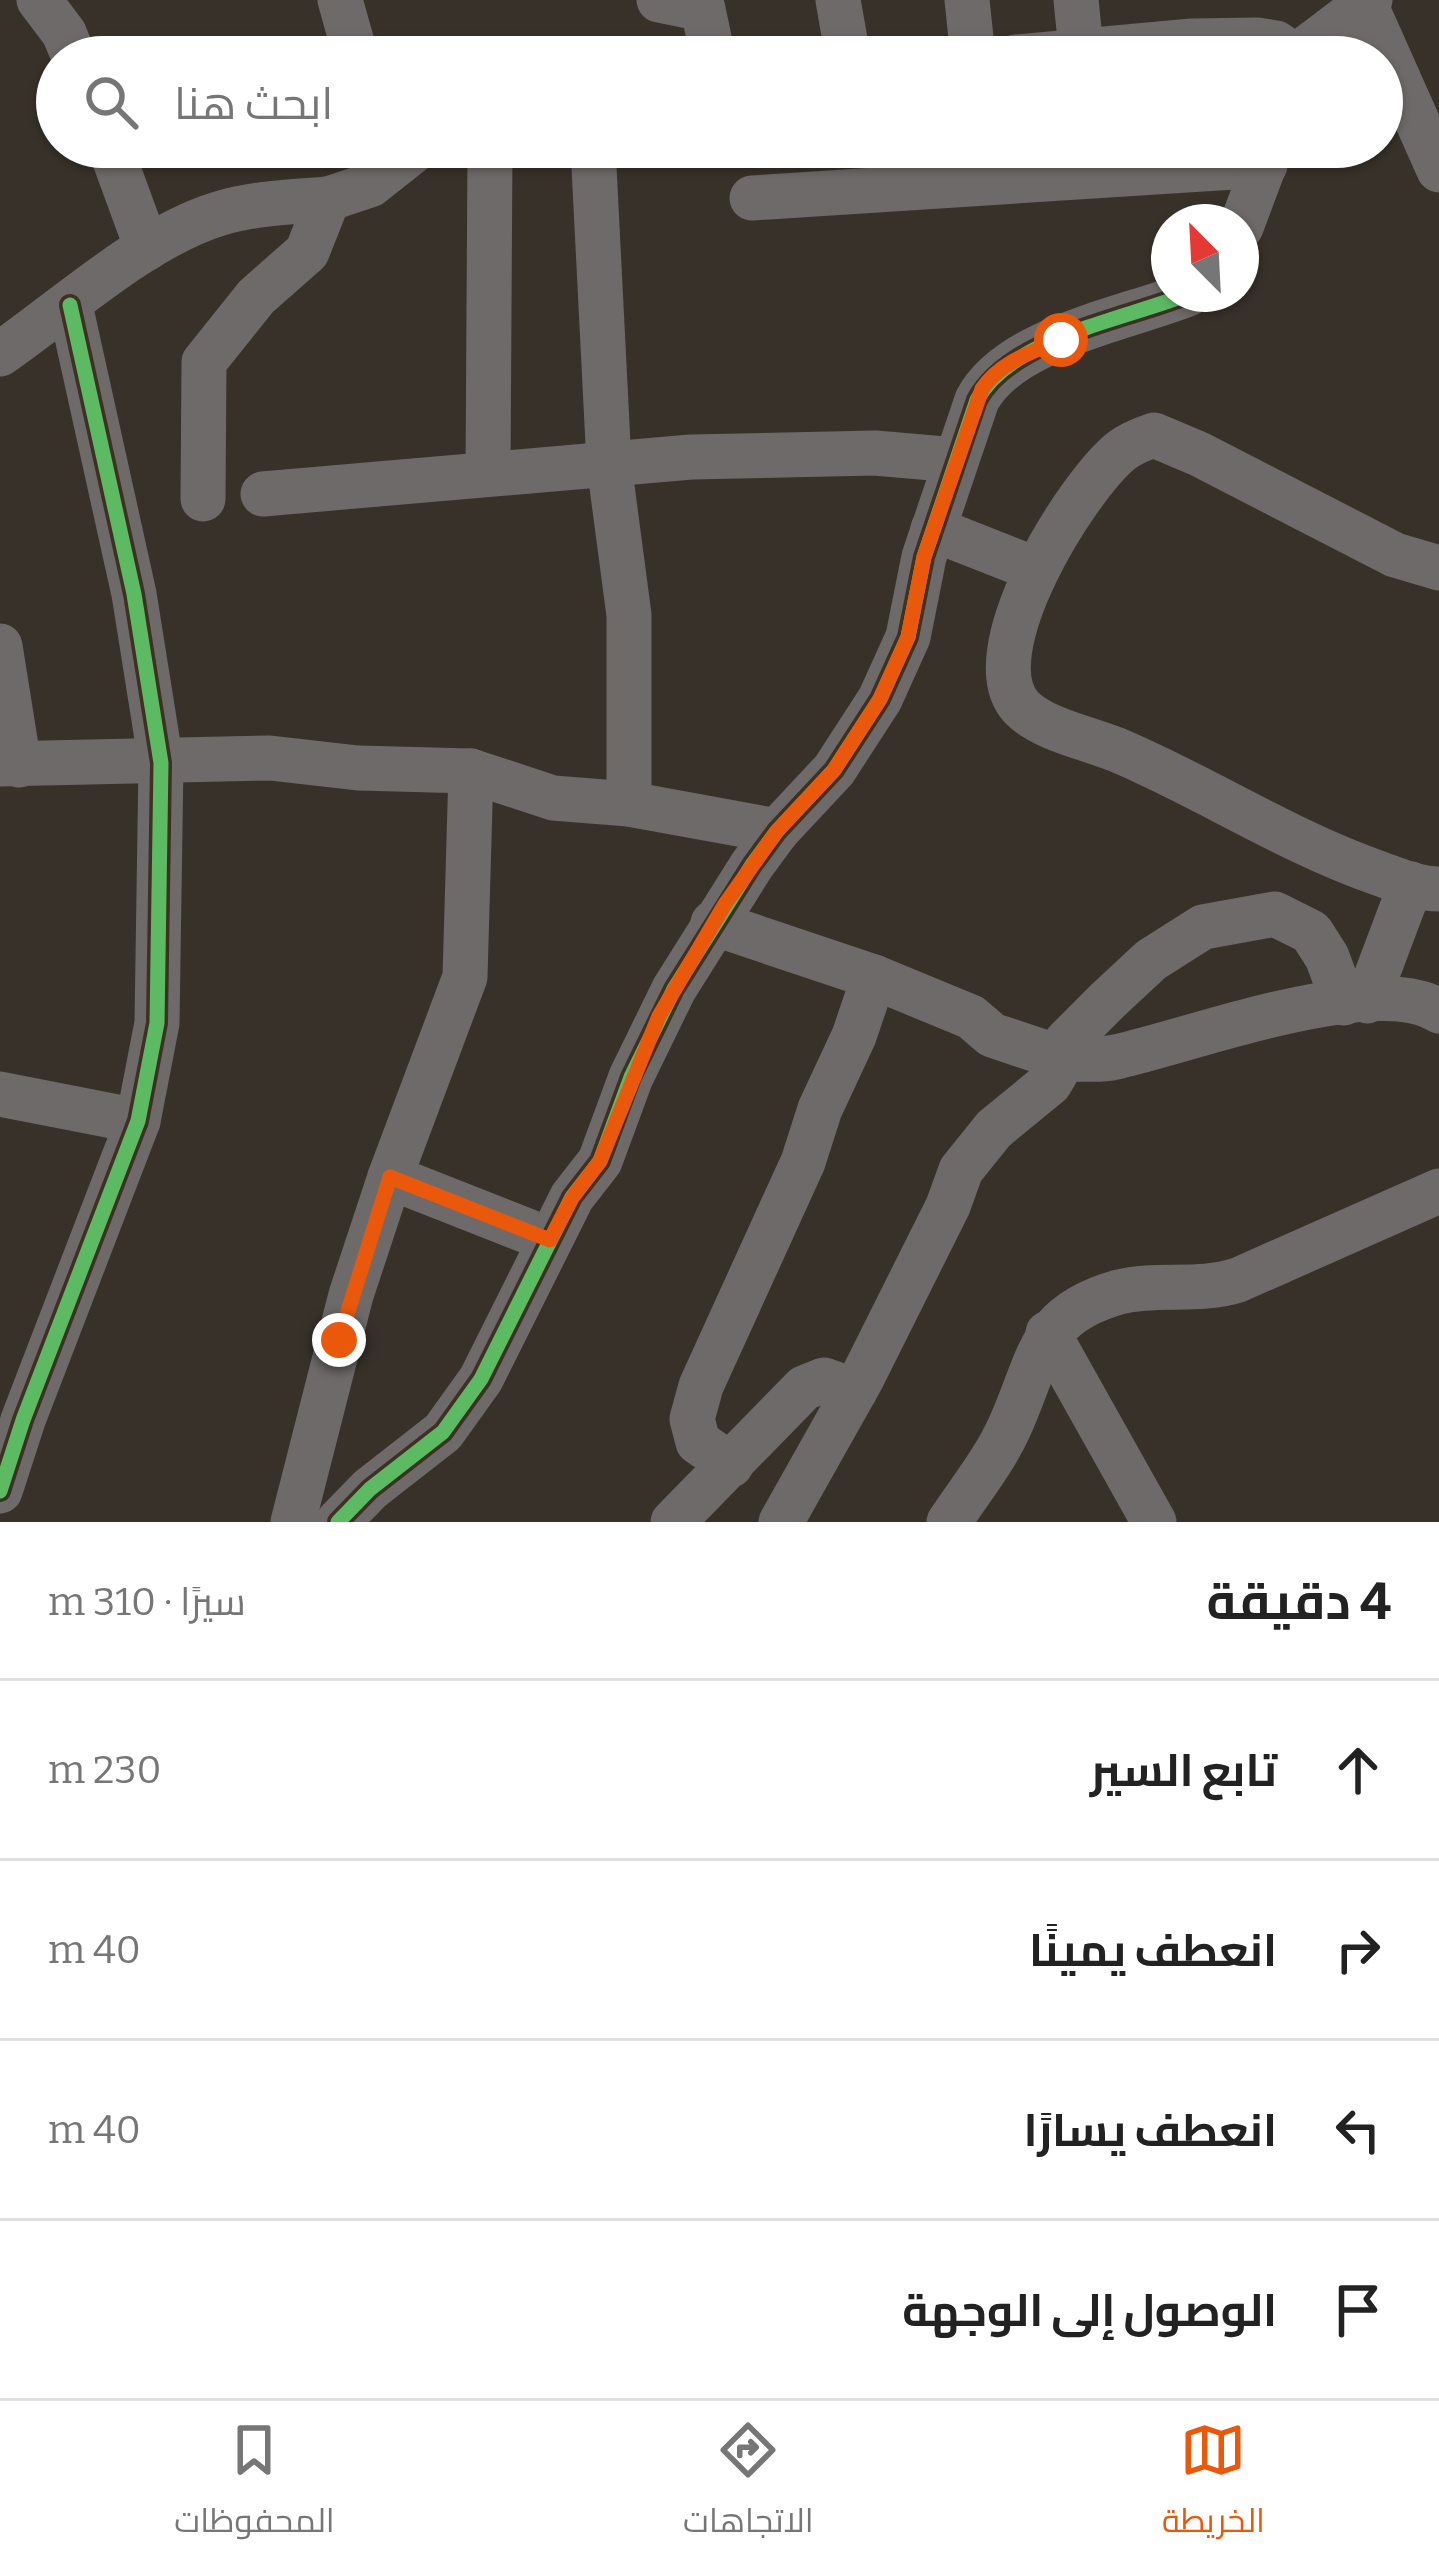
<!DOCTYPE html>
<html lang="ar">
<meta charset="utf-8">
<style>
body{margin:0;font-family:Bitter,Cairo,serif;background:#f6f6f6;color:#222;direction:rtl}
.compass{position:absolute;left:1151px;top:204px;width:108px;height:108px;border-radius:50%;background:#fff;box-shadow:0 3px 9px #0004;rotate:336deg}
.stop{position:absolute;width:36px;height:36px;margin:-27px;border:9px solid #ea580c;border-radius:50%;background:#fff}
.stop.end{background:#ea580c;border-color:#fff;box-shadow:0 3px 12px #0008}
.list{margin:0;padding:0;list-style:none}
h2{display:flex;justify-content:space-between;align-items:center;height:156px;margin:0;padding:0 48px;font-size:51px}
h2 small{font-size:39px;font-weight:400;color:#767676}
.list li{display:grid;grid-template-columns:78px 1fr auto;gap:36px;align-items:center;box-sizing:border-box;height:180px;padding:0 48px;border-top:3px solid #e0e0e0}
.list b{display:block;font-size:45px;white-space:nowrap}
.list em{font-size:39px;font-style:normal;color:#767676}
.icon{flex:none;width:66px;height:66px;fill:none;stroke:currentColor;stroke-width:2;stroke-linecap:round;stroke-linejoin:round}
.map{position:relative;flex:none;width:1439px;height:1522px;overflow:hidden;direction:ltr}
.search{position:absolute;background:#fff;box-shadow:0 3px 9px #0004;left:36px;right:36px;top:36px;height:132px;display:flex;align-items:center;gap:30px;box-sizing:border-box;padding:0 42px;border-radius:66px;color:#767676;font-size:45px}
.sheet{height:876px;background:#fff}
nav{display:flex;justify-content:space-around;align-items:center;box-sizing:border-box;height:168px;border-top:3px solid #e0e0e0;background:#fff;font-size:33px;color:#767676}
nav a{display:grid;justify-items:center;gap:6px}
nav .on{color:#ea580c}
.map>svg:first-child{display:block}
</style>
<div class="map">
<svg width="1439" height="1522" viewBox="0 0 1439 1522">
<rect width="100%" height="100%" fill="#38312a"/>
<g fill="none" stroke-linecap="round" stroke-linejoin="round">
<g stroke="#6e6a69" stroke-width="45">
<path d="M39 0 64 33 74 57"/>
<path d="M340 0 356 57"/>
<path d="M659 0 703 9 713 57"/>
<path d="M838 0 848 57"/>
<path d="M967 0 973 57"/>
<path d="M1076 0 1081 49"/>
<path d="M1365 4 1439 170"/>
<path d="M1016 57 1192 41 1257 40 1276 43 1295 56"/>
<path d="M1295 57 1370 0"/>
<path d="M110 147 147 248"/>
<path d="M593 147 609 464 629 615V804"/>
<path d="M752 198 1265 165"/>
<path d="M1241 227 1271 147"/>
<path d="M0 354C65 309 143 237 218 214 253 203 292 202 328 199"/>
<path d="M488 474 490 147"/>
<path d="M263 494 691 457 875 453 956 460"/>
<path d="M203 499 204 362 256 297 307 252 328 199 370 185 418 147"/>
<path d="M933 529 1035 569"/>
<path d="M1439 568 1395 555 1199 454 1154 435C1142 439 1131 443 1121 451 1076 488 971 655 1022 708 1045 731 1093 739 1122 752 1208 789 1289 842 1378 873 1398 880 1418 889 1439 889"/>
<path d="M0 646 19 765"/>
<path d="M0 764 270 758 358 768 471 771 553 798 629 804 777 831"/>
<path d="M713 923 874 977 971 1017 992 1035 1064 1059 1067 1041 1107 1001 1151 960 1203 927 1275 914 1311 932 1327 957 1344 1003"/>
<path d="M1367 1001 1411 884"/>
<path d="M0 1094 138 1121"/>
<path d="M390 1177 550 1240"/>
<path d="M1048 1333 1154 1522"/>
<path d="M731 1465 698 1442 692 1419 701 1386 803 1162 820 1109 854 1036 874 977"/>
<path d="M0 1491 23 1420 138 1121 157 1023 161 763 134 594 70 305"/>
<path d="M293 1522 351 1295 390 1177 465 977 471 771"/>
<path d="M338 1522 370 1489 443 1432 481 1379 572 1197 600 1161 631 1077 674 989 752 865 777 831 834 770 880 699 908 637 924 557 977 400C1010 338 1126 319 1188 294"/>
<path d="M673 1522 804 1388 824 1380 855 1391"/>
<path d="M781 1522 862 1378 948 1206 961 1170 994 1129 1050 1083 1064 1059C1083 1059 1102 1061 1120 1056 1192 1040 1375 971 1439 1011"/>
<path d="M949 1522C969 1492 994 1461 1009 1428 1040 1361 1036 1315 1119 1292 1158 1282 1198 1293 1238 1280L1439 1191"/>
</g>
<defs>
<g id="cycleway">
<path d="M0 1491 23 1420 138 1121 157 1023 161 763 134 594 70 305"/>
<path d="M338 1522 370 1489 443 1432 481 1379 572 1197 600 1161 631 1077 674 989 752 865 777 831 834 770 880 699 908 637 924 557 977 400C1010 338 1126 319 1188 294"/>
</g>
</defs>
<use href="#cycleway" stroke="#3e3124" stroke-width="22"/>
<use href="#cycleway" stroke="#5cba63" stroke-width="15"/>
</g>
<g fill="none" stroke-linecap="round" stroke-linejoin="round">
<path stroke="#ea580c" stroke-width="15" d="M339 1340 390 1177 550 1240 572 1198 600 1161 659 1016 725 904 777 831 834 770 880 699 908 637 924 557 982 389C1000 362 1032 352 1061 340"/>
</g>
</svg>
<svg class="compass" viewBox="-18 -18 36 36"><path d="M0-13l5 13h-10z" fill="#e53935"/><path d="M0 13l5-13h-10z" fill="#767676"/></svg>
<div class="stop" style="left:1061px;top:340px"></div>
<div class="stop end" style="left:339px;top:1340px"></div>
<div class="search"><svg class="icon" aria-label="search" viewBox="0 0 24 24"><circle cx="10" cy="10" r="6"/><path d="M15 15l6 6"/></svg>ابحث هنا</div>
</div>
<section class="sheet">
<h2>4 دقيقة<small>سيرًا · 310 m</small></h2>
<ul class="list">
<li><svg class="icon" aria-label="ahead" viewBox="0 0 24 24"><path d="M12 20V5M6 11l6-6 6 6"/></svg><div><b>تابع السير</b></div><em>230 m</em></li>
<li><svg class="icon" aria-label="right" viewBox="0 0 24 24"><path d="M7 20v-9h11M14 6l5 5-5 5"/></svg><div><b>انعطف يمينًا</b></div><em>40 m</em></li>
<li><svg class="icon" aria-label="left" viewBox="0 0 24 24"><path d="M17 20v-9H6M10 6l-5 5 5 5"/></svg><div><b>انعطف يسارًا</b></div><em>40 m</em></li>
<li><svg class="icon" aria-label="arrive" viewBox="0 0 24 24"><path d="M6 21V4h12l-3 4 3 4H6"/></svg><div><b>الوصول إلى الوجهة</b></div></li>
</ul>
</section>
<nav>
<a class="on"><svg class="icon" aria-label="map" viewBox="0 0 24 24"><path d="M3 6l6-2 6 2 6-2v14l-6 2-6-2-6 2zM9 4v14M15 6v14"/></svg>الخريطة</a>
<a><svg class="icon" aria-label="directions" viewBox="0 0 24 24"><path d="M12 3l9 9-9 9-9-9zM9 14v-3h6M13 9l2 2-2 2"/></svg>الاتجاهات</a>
<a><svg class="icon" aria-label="saved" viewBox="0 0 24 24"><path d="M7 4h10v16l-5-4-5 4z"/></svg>المحفوظات</a>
</nav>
